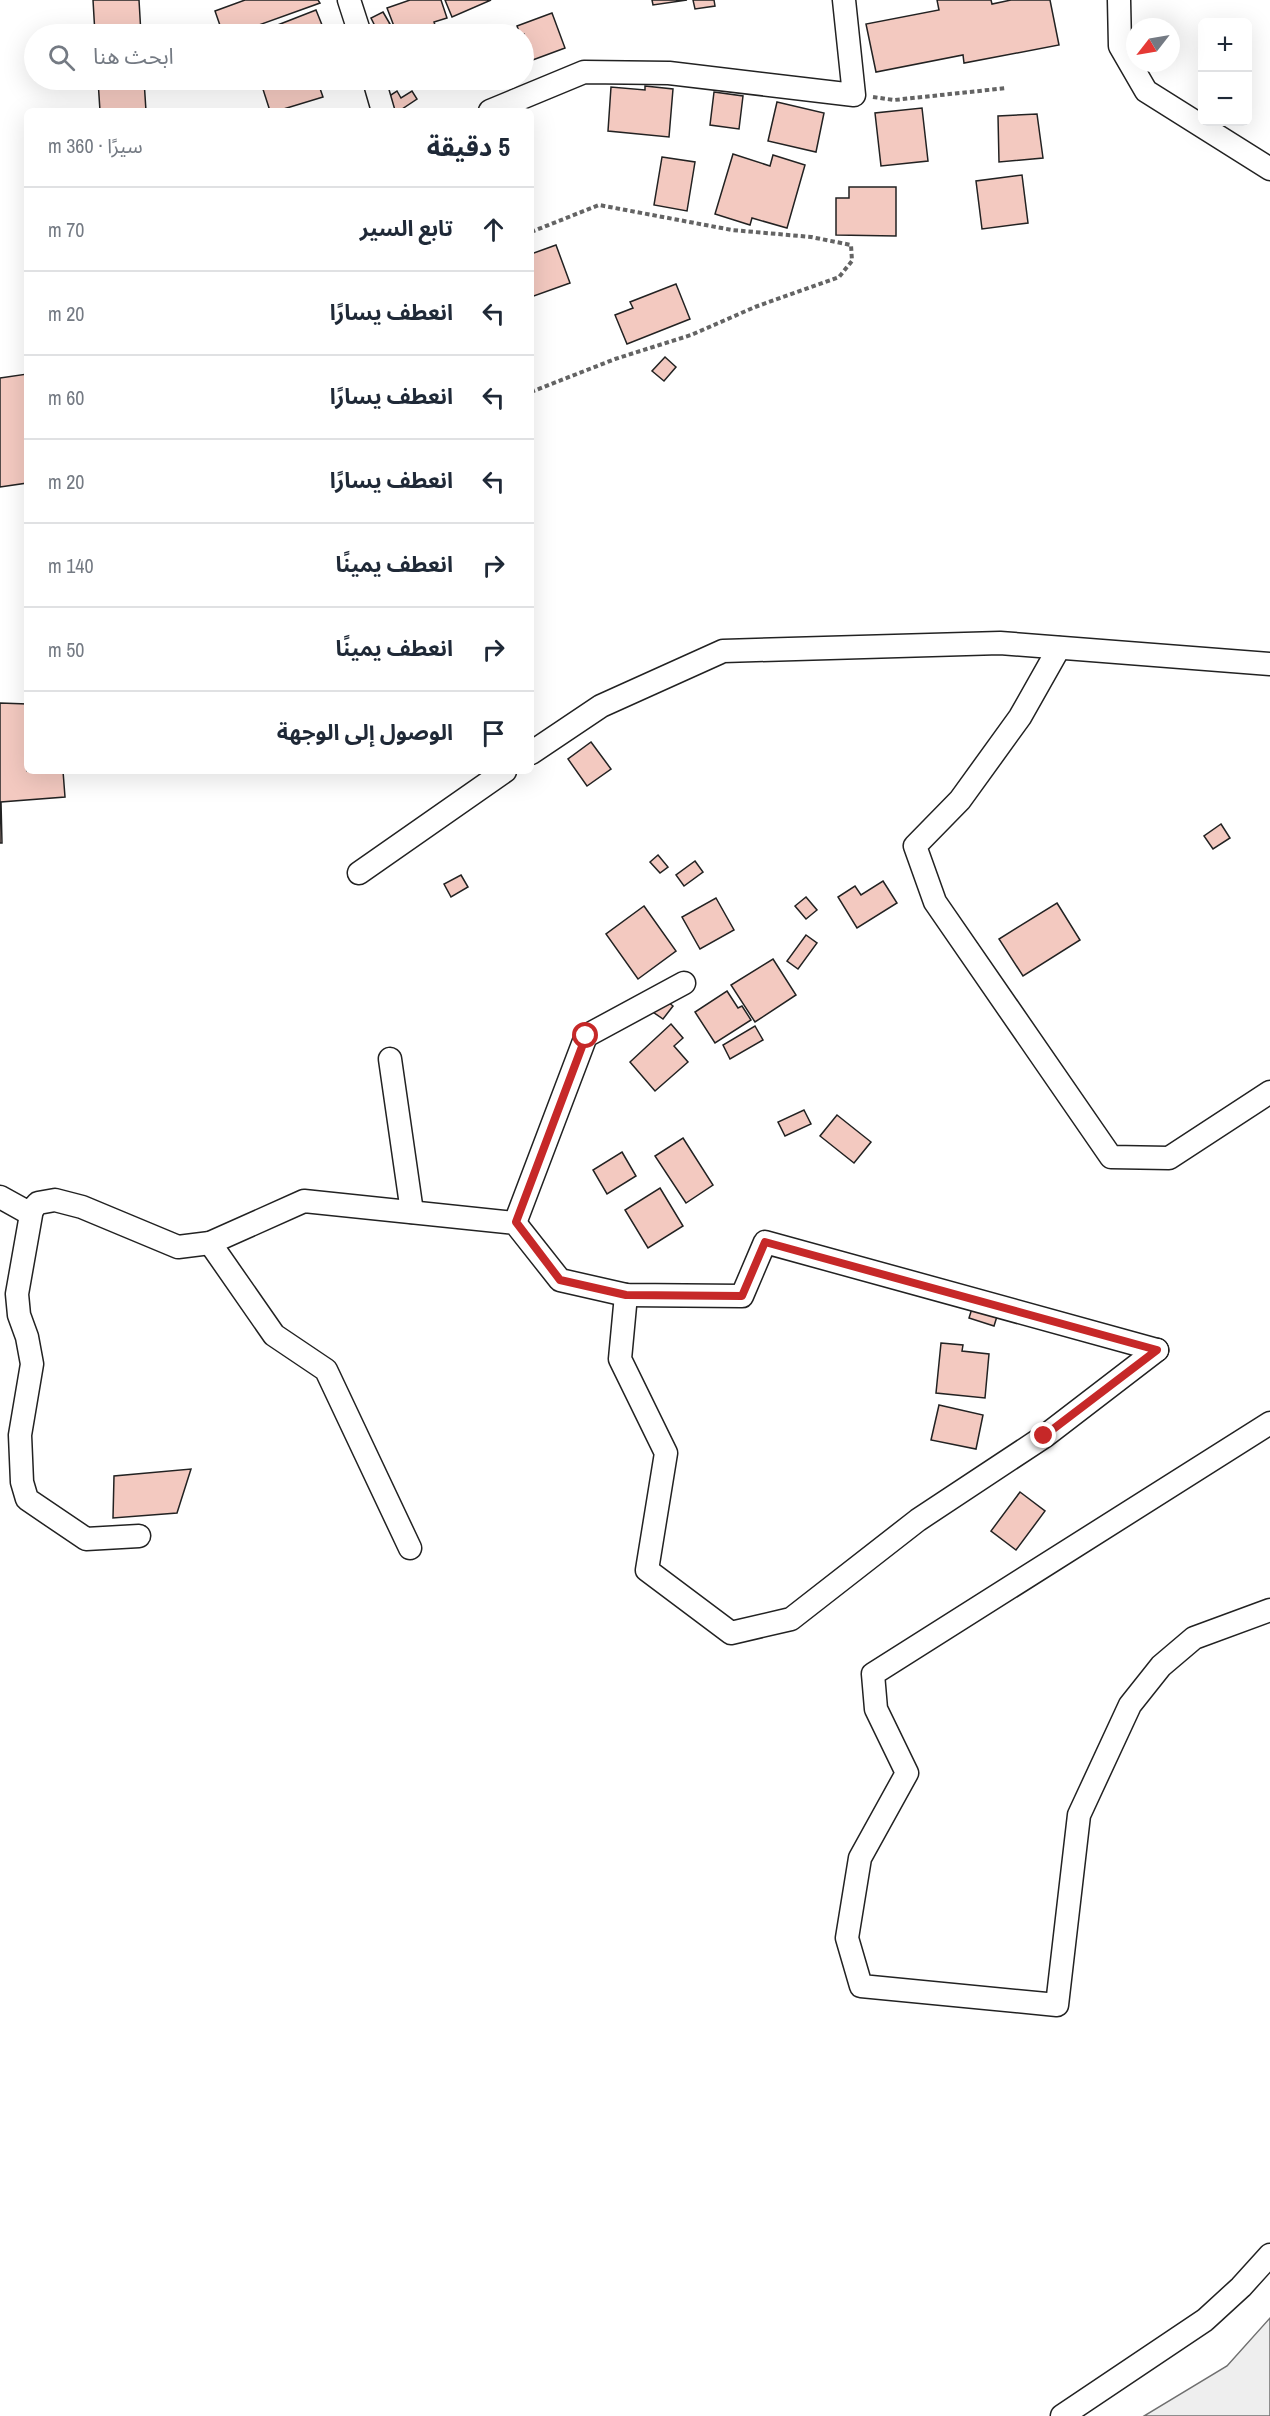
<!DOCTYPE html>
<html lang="ar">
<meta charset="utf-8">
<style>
body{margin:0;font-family:"Archivo Narrow","Noto Sans Arabic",sans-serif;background:#f6f6f7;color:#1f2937;direction:rtl}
.controls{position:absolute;right:18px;top:18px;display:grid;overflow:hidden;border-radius:9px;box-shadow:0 6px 24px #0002}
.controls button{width:54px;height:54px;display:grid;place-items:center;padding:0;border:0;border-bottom:2px solid #e0e1e3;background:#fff;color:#1f2937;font:30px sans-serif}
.compass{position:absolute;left:1126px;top:18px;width:54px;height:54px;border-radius:50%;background:#fff;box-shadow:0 6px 24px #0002;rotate:239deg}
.stop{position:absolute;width:18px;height:18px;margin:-14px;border:4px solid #c62828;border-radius:50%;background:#fff}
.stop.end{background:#c62828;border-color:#fff;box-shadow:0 2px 6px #0008}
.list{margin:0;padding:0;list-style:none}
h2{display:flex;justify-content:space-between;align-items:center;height:78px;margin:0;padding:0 24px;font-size:26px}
h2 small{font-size:20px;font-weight:400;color:#747a83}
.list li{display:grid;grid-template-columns:39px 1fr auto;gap:18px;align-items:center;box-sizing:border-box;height:84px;padding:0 24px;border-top:2px solid #e0e1e3}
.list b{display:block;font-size:22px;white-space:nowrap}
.list em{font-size:20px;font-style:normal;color:#747a83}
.icon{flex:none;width:33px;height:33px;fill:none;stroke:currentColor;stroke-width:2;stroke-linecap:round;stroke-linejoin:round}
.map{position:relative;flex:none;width:1270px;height:2416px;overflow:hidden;direction:ltr}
.search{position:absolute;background:#fff;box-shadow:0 6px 24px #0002;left:24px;top:24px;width:510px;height:66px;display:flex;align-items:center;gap:15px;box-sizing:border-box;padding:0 21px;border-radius:33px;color:#747a83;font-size:22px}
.panel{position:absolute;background:#fff;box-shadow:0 6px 24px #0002;left:24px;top:108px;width:510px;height:666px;border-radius:9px;direction:rtl}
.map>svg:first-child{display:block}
</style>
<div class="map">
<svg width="1270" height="2416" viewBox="0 0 1270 2416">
<rect width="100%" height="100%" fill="#fff"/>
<path fill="#eee" stroke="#6f6f6f" stroke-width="1.5" d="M1270 2318V2416H1144L1227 2366Z"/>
<g fill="#f3c9c0" stroke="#222" stroke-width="1.5">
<path d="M93 0H139L141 34H95Z"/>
<path d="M245 0H318L320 3 234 34H223L215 11Z"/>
<path d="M410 0H441L447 18 434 22 438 34H424L421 27 397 34 387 8Z"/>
<path d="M445 0H491L452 17Z"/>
<path d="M652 0H687L653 5Z"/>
<path d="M693 0H714L715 6 695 9Z"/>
<path d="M937 0H991L992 4 1011 0H1050L1059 45 964 63 963 55 876 72 866 24 939 10Z"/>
<path d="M316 10 322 25 314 29 316 34H273L270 28Z"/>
<path d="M383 12 390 24 377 30 371 18Z"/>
<path d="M552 13 565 48 530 61 524 43V34H520L517 26Z"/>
<path d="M98 80H144L146 111H100Z"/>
<path d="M260 80H317L323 97 277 111H270Z"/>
<path d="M645 86 673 89 669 137 608 131 611 87 645 90Z"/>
<path d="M397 91 401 98 412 91 417 99 399 111H390L383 100Z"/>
<path d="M714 92 743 96 739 129 710 125Z"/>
<path d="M777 102 824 113 816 152 768 141Z"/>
<path d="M922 108 928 161 881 166 875 113Z"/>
<path d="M1037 114 1043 158 999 162 998 116Z"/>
<path d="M733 154 770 166 773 155 805 165 787 228 752 218 750 225 715 214Z"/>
<path d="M662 157 695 162 687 211 654 205Z"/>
<path d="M1022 175 1028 223 982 229 976 181Z"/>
<path d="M849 187H896V236L836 235V198H849Z"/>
<path d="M556 245 570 283 531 297V254Z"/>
<path d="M676 284 690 319 627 344 615 315 633 308 630 302Z"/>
<path d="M665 357 676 367 664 381 652 371Z"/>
<path d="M27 374V483L0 487V378Z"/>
<path d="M0 703 27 704V771H63L65 797 1 802 2 843H0Z"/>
<path d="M591 742 611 769 587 786 568 759Z"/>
<path d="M1221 824 1230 838 1213 849 1204 836Z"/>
<path d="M658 855 668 867 660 873 650 862Z"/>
<path d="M695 861 703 872 684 886 676 875Z"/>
<path d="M461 875 468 887 451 897 444 884Z"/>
<path d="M883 881 897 903 857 928 838 897 855 886 861 895Z"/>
<path d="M806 897 817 910 806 919 795 906Z"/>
<path d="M716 898 734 930 700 949 682 917Z"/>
<path d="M1057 903 1080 940 1023 976 999 939Z"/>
<path d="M644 906 676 951 638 979 606 934Z"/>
<path d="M806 935 817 943 798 969 787 961Z"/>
<path d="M773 959 796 995 755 1022 731 985Z"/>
<path d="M727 991 738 1008 742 1006 751 1020 715 1043 695 1012Z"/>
<path d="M661 996 673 1006 663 1019 650 1010Z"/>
<path d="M671 1024 683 1038 674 1046 688 1062 655 1091 630 1062Z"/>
<path d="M755 1026 763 1040 730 1059 723 1045Z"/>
<path d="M804 1110 811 1124 785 1136 778 1122Z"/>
<path d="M837 1115 871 1142 854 1163 820 1136Z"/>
<path d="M683 1138 713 1185 686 1203 655 1156Z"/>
<path d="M622 1152 636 1176 607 1194 593 1170Z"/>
<path d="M660 1188 683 1226 648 1248 625 1210Z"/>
<path d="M974 1302 999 1310 994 1326 969 1318Z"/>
<path d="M941 1343 963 1345 962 1351 989 1354 985 1398 936 1393Z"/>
<path d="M939 1405 983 1415 976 1449 931 1440Z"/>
<path d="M191 1469 177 1513 113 1518 114 1476Z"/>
<path d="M1020 1492 1045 1511 1016 1550 991 1531Z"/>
</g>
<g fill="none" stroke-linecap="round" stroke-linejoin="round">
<defs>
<g id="minor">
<path d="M349 0 360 34"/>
<path d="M1119 0 1120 46 1146 91 1270 169"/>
<path d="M374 80 383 111"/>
<path d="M490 111 584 72 669 73 854 95 844 0"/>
<path d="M1059 648 1020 717 960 800 915 846 935 902 1111 1157 1169 1158 1270 1092"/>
<path d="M531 753 601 706 723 651 1000 643 1270 664"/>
<path d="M359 873 505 771"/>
<path d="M390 1059 412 1212"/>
<path d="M0 1197 29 1213 38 1203 55 1200 82 1207 178 1247 210 1243 304 1201 515 1223 560 1280 626 1295 742 1296 765 1242 1157 1350"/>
<path d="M32 1209 17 1294 19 1315 27 1337 32 1364 20 1435 22 1482 27 1499 86 1539 139 1536"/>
<path d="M515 1223 586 1036 684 983"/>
<path d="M210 1243 274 1335 326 1370 410 1548"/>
<path d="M626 1295 620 1359 666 1453 647 1570 731 1633 791 1619 918 1520 1045 1436 1157 1350"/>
<path d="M1270 1423 873 1674 876 1709 907 1773 860 1858 847 1938 861 1986 1057 2005 1079 1815 1130 1705 1161 1666 1194 1638 1270 1610"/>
<path d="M1062 2416 1205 2320 1241 2287 1270 2255"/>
</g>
</defs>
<use href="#minor" stroke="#222" stroke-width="25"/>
<g stroke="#646464" stroke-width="4" stroke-dasharray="4.5 3" stroke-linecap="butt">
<path d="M873 97 894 100 1007 88"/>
<path d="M531 232 599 205 732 230 811 237 851 245 852 261 839 277 755 307 691 335 615 359 531 392"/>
</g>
<use href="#minor" stroke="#fff" stroke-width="22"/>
</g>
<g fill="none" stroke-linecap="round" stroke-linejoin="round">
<path stroke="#c62828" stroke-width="8" d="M586 1036 516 1222 560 1280 626 1295 742 1296 765 1242 1157 1350 1044 1436"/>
</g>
</svg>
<div class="controls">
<button>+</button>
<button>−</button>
</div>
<svg class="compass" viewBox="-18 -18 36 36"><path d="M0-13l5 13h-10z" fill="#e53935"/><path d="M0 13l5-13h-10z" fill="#747a83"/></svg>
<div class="stop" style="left:586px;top:1036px"></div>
<div class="stop end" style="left:1044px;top:1436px"></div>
<div class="search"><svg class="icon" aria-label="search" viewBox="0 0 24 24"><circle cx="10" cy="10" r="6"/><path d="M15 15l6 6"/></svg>ابحث هنا</div>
<section class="panel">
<h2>5 دقيقة<small>سيرًا · 360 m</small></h2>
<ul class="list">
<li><svg class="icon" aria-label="ahead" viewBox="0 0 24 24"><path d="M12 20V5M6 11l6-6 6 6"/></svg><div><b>تابع السير</b></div><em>70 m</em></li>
<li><svg class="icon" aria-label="left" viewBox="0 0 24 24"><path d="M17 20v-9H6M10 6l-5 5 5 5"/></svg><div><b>انعطف يسارًا</b></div><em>20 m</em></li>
<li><svg class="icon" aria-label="left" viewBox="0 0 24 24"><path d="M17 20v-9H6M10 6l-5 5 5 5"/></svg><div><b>انعطف يسارًا</b></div><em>60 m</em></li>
<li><svg class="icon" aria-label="left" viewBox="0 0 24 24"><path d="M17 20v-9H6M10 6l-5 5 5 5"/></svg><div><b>انعطف يسارًا</b></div><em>20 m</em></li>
<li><svg class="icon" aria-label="right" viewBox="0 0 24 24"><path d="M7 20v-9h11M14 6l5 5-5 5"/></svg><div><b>انعطف يمينًا</b></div><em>140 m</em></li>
<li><svg class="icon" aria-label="right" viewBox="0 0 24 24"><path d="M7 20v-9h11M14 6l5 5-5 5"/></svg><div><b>انعطف يمينًا</b></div><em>50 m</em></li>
<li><svg class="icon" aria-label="arrive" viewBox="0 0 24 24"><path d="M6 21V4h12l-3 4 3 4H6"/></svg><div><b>الوصول إلى الوجهة</b></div></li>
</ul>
</section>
</div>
